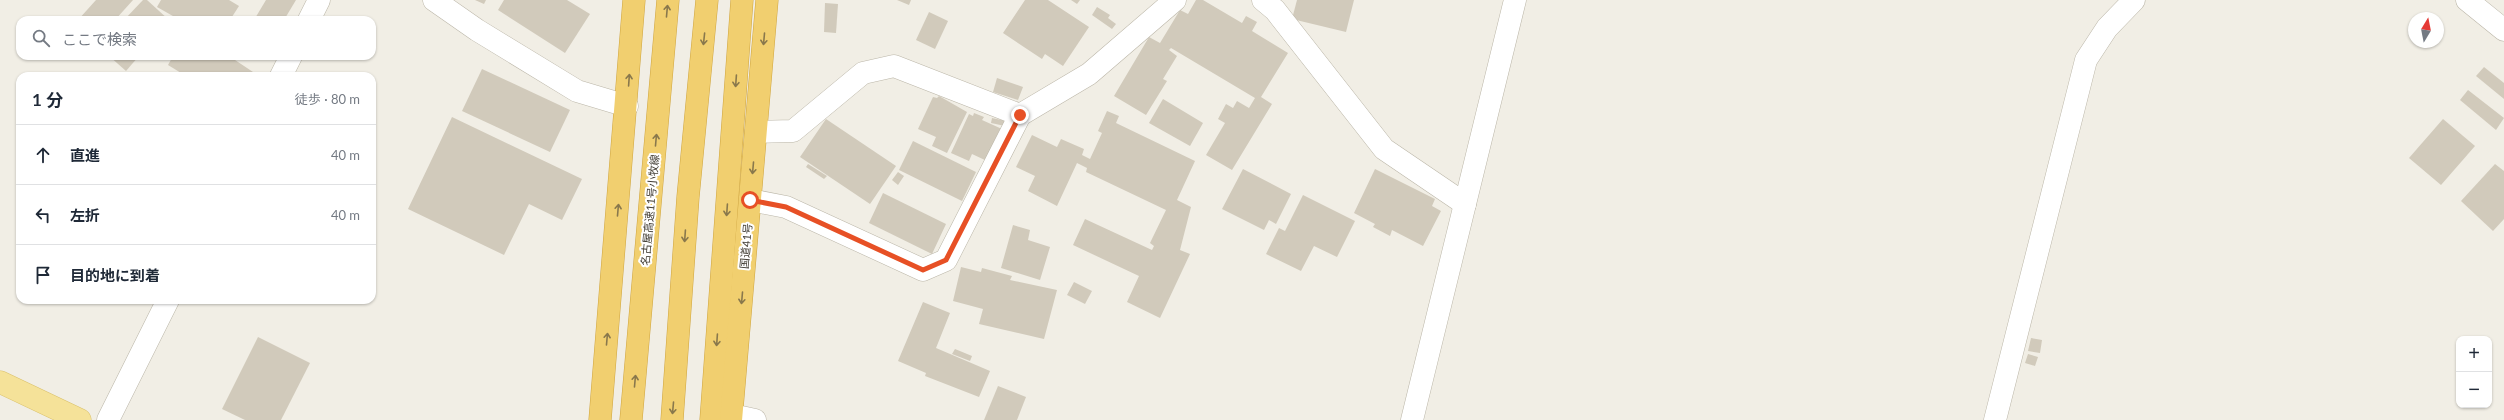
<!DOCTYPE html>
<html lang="ja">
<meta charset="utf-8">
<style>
body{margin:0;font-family:Lato,"Noto Sans JP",sans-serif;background:#f2f2f3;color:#1f2937}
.controls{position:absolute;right:12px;bottom:12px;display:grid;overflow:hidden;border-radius:8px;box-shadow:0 1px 3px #0004}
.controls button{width:36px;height:36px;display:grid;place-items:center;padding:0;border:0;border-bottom:1px solid #e0e1e3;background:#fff;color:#1f2937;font:20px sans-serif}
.compass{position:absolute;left:2408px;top:12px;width:36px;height:36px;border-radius:50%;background:#fff;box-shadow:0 1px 3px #0004;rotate:10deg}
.stop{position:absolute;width:12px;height:12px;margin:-9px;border:3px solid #e75025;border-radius:50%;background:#fff}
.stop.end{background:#e75025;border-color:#fff;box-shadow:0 1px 4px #0008}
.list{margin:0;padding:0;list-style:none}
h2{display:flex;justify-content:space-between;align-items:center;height:52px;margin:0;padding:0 16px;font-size:17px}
h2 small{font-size:13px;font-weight:400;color:#747a83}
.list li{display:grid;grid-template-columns:26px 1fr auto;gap:12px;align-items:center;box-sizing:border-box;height:60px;padding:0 16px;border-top:1px solid #e0e1e3}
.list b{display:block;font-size:15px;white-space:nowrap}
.list em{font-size:13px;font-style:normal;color:#747a83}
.icon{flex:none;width:22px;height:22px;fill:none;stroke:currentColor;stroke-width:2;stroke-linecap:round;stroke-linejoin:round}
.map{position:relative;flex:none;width:2504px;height:420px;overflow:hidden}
.search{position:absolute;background:#fff;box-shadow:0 1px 3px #0004;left:16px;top:16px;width:360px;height:44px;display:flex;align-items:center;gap:10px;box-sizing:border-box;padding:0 14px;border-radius:12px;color:#747a83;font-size:15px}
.panel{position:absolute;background:#fff;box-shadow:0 1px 3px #0004;left:16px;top:72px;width:360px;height:232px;border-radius:12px}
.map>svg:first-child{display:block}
</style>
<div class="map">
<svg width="2504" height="420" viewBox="0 0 2504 420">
<rect width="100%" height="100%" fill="#f1eee5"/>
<g fill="#d1cabb">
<path d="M96 0H133L115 20H78Z"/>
<path d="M143 0H147L169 20H124Z"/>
<path d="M161 0H229L239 6 230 20H180L157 7Z"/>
<path d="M266 0H296L284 20H254Z"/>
<path d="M475 0H486L484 4Z"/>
<path d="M504 0H567L590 14 565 53 498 10Z"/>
<path d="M897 0H911L909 5Z"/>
<path d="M1025 0H1048L1089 27 1063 66 1045 54 1042 59 1003 33Z"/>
<path d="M1071 0H1080L1077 4Z"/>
<path d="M1196 0H1203L1242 23 1246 16 1257 22 1252 31 1288 53 1261 97 1272 104 1232 170 1206 155 1225 123 1218 119 1226 104 1233 108 1237 101 1249 108 1255 98 1171 48 1169 50 1177 56 1163 79 1167 81 1146 115 1114 96 1149 37 1160 43 1180 10 1188 14Z"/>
<path d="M1297 0H1354L1346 32 1292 19Z"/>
<path d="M825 3 838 4 836 33 824 32Z"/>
<path d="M1097 7 1110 15 1108 18 1116 24 1112 29 1092 15Z"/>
<path d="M929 12 948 21 935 49 916 40Z"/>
<path d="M109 56H139L126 71Z"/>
<path d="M173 56H229L256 74 255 76H186L168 65Z"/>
<path d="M2484 67 2504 83V99L2476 76Z"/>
<path d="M482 69 570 110 550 152 462 111Z"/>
<path d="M997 78 1023 87 1018 100 993 92Z"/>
<path d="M2468 90 2504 118 2496 130 2460 100Z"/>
<path d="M939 96 967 112 947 153 932 146 936 137 918 129 933 97 937 98Z"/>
<path d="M1163 99 1203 123 1190 146 1149 123Z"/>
<path d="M1107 111 1119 116 1116 123 1195 161 1177 200 1191 207 1180 250 1190 254 1160 318 1127 302 1139 276 1073 245 1085 219 1152 250 1154 246 1150 243 1166 210 1086 172 1087 168 1077 163 1057 206 1028 191 1035 176 1016 167 1032 135 1057 147 1061 139 1084 149 1082 155 1090 159 1102 133 1098 131Z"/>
<path d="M974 113 984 117 982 120 1002 129 987 161 972 154 969 161 951 153 969 114 973 116Z"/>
<path d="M452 117 582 179 562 220 529 204 504 255 408 209Z"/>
<path d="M992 118 1006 121 1005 126 991 123Z"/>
<path d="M826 119 896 166 870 204 800 157Z"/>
<path d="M2443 119 2475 146 2441 185 2409 158Z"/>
<path d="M913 141 976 172 962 201 899 170Z"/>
<path d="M808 164 827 176 824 179 806 167Z"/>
<path d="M2495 164 2504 171V219L2493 231 2461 201Z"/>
<path d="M1243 169 1291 194 1276 224 1269 220 1264 230 1222 209Z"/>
<path d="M1375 169 1435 199 1432 206 1441 211 1423 246 1392 230 1390 236 1373 227 1375 224 1354 213Z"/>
<path d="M898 172 904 176 898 185 892 180Z"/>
<path d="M883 193 946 224 932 254 869 223Z"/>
<path d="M1303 195 1355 221 1337 257 1314 246 1301 271 1266 254 1279 228 1285 231Z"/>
<path d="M1013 225 1030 230 1028 240 1050 247 1040 280 1001 268Z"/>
<path d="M961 267 981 272 982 268 1012 276 1010 280 1057 290 1044 339 979 324 983 309 953 301Z"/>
<path d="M1074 282 1092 291 1085 304 1067 295Z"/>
<path d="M923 302 950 313 936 348 990 371 979 397 925 376 926 373 898 361Z"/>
<path d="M258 337 310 363 281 420H245L222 409Z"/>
<path d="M2031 338 2042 340 2040 353 2028 351Z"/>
<path d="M955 349 972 356 970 361 952 354Z"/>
<path d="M2028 354 2038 357 2035 366 2025 363Z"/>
<path d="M998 386 1026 397 1017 420H984Z"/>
</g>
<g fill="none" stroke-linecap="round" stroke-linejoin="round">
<defs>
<g id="minor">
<path d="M434 0 477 30 577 91 627 106"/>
<path d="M1263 0 1275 10 1384 149 1465 204"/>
<path d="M2467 0 2504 30"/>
<path d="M309 20 319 0"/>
<path d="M281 76 291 56"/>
<path d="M756 132 793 131 863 73 894 66 1020 115"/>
<path d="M750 200 786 207 923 270 946 260 1020 115 1089 74 1175 0"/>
<path d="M732 415 755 420"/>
<path d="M108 420 168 300"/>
<path d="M1412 420 1515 0"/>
<path d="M1995 420 2086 60 2107 28 2134 0"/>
</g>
<path id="major" d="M0 382 80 420"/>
<g id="highway">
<path d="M600 420 634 0"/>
<path d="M631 420 668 0"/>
<path d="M672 420 688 197 707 0"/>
<path d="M711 420 742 0"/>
<path d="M731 420 767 0"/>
</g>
</defs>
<use href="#minor" stroke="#bbb6a8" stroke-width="23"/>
<use href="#major" stroke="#d9c06b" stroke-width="23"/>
<use href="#highway" stroke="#cfa540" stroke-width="23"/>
<use href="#minor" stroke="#fff" stroke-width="22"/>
<use href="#major" stroke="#f5e299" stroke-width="22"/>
<use href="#highway" stroke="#f1cf6f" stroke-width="22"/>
</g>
<defs><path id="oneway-shaft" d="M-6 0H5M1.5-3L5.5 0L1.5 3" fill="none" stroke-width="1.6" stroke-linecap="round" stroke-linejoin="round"/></defs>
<g stroke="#89784c">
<use href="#oneway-shaft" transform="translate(667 11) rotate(-85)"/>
<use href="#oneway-shaft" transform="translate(704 39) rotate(96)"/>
<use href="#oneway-shaft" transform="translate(764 39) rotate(95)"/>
<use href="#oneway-shaft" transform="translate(629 80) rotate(-86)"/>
<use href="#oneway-shaft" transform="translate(736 81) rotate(94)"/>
<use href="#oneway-shaft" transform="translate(656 140) rotate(-85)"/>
<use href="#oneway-shaft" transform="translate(753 168) rotate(95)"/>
<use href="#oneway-shaft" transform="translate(618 210) rotate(-85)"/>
<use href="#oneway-shaft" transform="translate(727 210) rotate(94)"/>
<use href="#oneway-shaft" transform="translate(685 236) rotate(94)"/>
<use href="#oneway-shaft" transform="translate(742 298) rotate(95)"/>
<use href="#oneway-shaft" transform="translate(607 339) rotate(-85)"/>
<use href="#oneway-shaft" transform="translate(717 340) rotate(94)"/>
<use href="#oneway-shaft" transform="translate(635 381) rotate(-85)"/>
<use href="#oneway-shaft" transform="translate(673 408) rotate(95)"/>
</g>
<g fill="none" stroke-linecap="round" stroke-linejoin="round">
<path stroke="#e75025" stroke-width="5" d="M750 200 786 207 923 270 946 260 1020 115"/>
</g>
<g text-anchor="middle" stroke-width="4" stroke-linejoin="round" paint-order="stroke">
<g font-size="11" fill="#433e35" stroke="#fff">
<text transform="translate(650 210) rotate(-85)" y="4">名古屋高速11号小牧線</text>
<text transform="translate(746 246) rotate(-85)" y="4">国道41号</text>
</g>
</g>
</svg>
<div class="controls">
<button>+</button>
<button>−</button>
</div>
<svg class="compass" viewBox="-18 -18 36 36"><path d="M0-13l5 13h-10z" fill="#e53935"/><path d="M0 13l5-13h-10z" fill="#747a83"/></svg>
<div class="stop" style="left:750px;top:200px"></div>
<div class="stop end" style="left:1020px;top:115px"></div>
<div class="search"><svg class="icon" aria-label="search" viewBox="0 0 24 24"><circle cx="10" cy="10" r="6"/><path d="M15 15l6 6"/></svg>ここで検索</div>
<section class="panel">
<h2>1 分<small>徒歩 · 80 m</small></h2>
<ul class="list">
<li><svg class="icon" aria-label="ahead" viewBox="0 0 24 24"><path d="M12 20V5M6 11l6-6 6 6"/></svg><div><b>直進</b></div><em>40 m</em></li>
<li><svg class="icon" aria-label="left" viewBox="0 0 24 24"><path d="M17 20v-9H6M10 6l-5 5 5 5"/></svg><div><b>左折</b></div><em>40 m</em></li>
<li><svg class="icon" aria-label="arrive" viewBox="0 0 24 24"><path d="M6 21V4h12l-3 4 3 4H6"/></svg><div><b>目的地に到着</b></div></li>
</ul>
</section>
</div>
